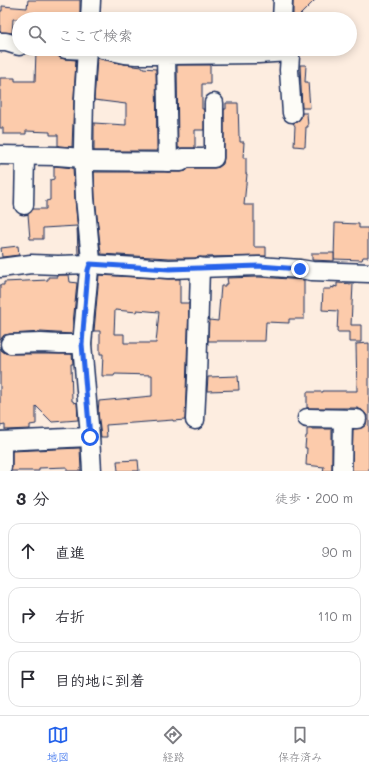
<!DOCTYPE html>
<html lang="ja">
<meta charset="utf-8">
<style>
body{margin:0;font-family:Mali,"Klee One",sans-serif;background:#f2f2f3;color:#2b2b33}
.stop{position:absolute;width:12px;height:12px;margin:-9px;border:3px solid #2563eb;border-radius:50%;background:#fff}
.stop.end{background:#2563eb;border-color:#fff;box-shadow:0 1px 4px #0008}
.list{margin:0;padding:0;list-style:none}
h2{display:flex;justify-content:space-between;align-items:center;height:52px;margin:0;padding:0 16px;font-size:17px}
h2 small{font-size:13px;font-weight:400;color:#7c7c81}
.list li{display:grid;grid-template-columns:26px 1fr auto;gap:12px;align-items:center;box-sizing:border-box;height:56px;margin:0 8px 8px;padding:0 8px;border:1px solid #e1e1e2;border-radius:12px}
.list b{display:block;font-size:15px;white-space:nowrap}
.list em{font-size:13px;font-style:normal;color:#7c7c81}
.icon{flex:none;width:22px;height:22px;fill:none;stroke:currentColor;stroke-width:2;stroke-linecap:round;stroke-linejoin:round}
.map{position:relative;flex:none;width:369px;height:471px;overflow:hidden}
.search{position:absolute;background:#fff;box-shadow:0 2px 10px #0003;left:12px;right:12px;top:12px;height:44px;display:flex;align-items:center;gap:10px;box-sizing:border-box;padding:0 14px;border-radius:22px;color:#7c7c81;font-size:15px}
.sheet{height:244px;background:#fff}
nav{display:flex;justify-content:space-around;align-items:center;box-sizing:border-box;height:56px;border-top:1px solid #e1e1e2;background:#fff;font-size:11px;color:#7c7c81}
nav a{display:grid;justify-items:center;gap:2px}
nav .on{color:#2563eb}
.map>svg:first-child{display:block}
</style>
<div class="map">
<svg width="369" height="471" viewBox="0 0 369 471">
<rect width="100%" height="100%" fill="#fdede0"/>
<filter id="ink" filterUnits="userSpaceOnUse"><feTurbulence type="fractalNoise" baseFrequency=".025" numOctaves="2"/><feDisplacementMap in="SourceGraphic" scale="8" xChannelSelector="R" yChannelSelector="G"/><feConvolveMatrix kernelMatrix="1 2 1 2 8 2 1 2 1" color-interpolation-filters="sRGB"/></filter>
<g filter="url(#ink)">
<g fill="#fccbab" stroke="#1b2f5e" fill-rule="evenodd">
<path d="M28 0H80V19H13L12 33 0 32V11H2V6L27 8Z"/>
<path d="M293 0H315L299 16V19H293Z"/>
<path d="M36 51 55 52 56 54 60 58 65 59 76 60 74 98 72 147 58 146V135H50V132L26 131V134H3V128H0V78H15V81H35Z"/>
<path d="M97 58 123 64 133 65V66L143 67V68L156 69 157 151H94V123L126 125V104L94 100Z"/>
<path d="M177 65H210V84H202V109H204V130H195V148H178Z"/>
<path d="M300 65H306L305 82H308L310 108H302Z"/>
<path d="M226 103H238L239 137H240V142H244L243 158H246V174H247L244 205H254V247H266V256L203 257H200L195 258H169L101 254 95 197 94 172H181L186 171 189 168H214L219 167 223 164 224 158V109H226Z"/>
<path d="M302 113H307L308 127H306L305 147 294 146 295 126 293 123 298 121 301 118Z"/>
<path d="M54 166 73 168 75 199 80 254H78L77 226 43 228V239H30L28 214 33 209H46V201L50 200V180L54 179Z"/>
<path d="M335 223 359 224V228H368V257H363L362 260 334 259Z"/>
<path d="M18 246 19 255 2 257 1 248Z"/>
<path d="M312 253H334V261L312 260Z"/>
<path d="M57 275H69L70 282 77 283 72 334 41 332 10 334 4 335 1 339 0 342V285H4V282L48 280V277H57Z"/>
<path d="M99 275 168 279H180V303H189L185 420 173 421V420L106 425 107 437H101L98 412 99 401 152 396V375L115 374 114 376H102L103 354H100V331H94ZM115 310 137 312V310L159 312 156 343H124V334H114Z"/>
<path d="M259 277 304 280V319H289V323L266 322 265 341H208L209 320 218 321 221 286H225V284H228L227 278Z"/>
<path d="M337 283 353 284 351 325H361V342H349V332H337L338 311 322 310 323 289H331V287L334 288V286L337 287Z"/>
<path d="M369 343V471H352L353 429 362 428 366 425 367 420 366 414 362 410 357 408H307V392H323V391H357L356 344Z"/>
<path d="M0 346 1 350 5 353 10 354H72L73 364H71L72 401H73L74 403 77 402 78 420 52 422 36 406V424L30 425V429L5 430V425L0 426Z"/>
<path d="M238 376 239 390 207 391 208 377Z"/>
<path d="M307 429H332V471H323L324 467 306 465 307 448H305L306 436H307Z"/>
<path d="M80 448 81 471H67V467L39 468V471H11L12 467V451Z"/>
<path d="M138 460 139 471H118L117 461Z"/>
</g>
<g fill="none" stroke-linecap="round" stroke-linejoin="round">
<defs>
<g id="minor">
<path d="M90 19 91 0"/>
<path d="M282 19 283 0"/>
<path d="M0 42H6L19 46"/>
<path d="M65 49 87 50"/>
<path d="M87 49 84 98 83 147 85 198 91 260 89 270 82 344 90 436 92 471"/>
<path d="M102 49 125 54 136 55H166"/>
<path d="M287 49 290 56 289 70 292 113"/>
<path d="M0 155 57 156 83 158"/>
<path d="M84 161 181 162 182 158H214V103"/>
<path d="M168 162 166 55 258 54 289 52"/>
<path d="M24 205 25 155"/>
<path d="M0 268 31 264 58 265 90 264 169 269 259 266 300 269 312 271 369 273"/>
<path d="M10 344 41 343 60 344H82"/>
<path d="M307 418 357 419"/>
<path d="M195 420 197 378 200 267"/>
<path d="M0 441 90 437"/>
<path d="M2 441V467"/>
<path d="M342 471 343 419"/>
</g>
</defs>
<use href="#minor" stroke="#1b2f5e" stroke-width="21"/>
<use href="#minor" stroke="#fdfcf7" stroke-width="18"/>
</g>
</g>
<g fill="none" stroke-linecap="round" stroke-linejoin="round" filter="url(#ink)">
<path stroke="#2563eb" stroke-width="5" d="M90 437 82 344 88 270 90 264 169 269 259 266 300 269"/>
</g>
</svg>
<div class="stop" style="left:90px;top:437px"></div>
<div class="stop end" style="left:300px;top:269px"></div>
<div class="search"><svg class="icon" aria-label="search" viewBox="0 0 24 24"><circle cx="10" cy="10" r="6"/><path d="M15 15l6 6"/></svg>ここで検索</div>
</div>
<section class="sheet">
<h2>3 分<small>徒歩 · 200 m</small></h2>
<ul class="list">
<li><svg class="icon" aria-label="ahead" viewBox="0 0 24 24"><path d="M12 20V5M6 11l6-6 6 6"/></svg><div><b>直進</b></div><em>90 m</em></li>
<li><svg class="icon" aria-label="right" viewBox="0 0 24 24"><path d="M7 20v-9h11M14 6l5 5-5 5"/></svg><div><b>右折</b></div><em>110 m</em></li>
<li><svg class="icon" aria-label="arrive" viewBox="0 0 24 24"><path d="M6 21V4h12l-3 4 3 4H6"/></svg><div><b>目的地に到着</b></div></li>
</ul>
</section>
<nav>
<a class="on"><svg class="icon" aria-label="map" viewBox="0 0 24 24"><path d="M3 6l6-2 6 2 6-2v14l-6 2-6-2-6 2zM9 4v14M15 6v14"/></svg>地図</a>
<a><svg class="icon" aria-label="directions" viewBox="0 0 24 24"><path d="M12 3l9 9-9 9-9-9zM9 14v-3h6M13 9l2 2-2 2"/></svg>経路</a>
<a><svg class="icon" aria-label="saved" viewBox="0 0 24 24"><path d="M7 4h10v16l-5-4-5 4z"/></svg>保存済み</a>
</nav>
